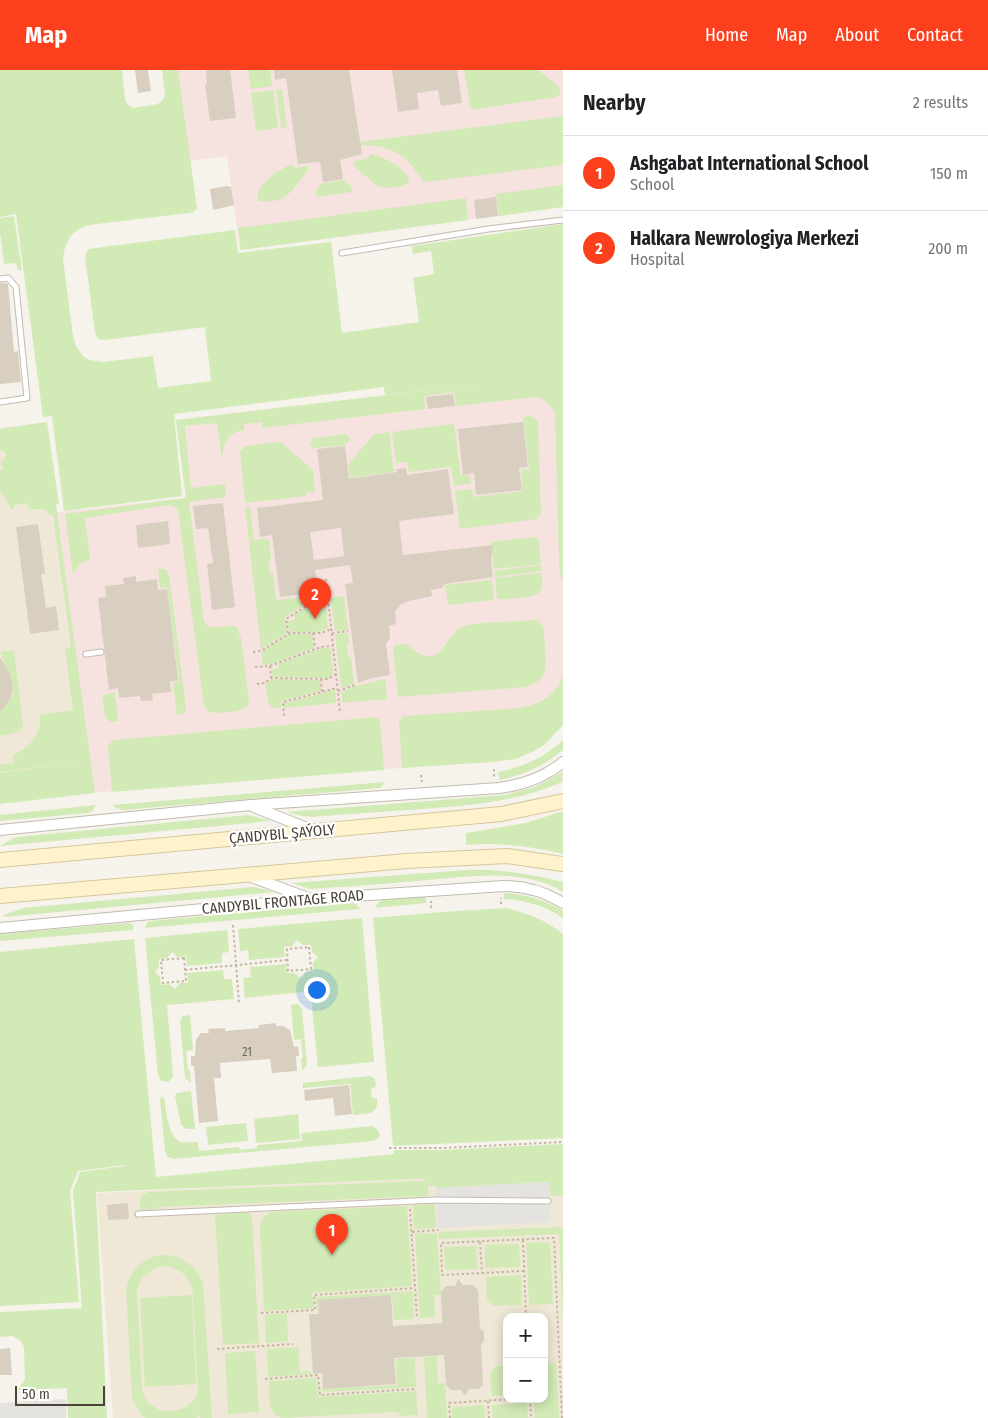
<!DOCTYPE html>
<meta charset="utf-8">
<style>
body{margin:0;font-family:"Fira Sans Condensed",sans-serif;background:#f6f6f6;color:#202124}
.controls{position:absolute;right:15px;bottom:15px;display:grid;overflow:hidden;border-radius:10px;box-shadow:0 2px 12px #0003}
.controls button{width:45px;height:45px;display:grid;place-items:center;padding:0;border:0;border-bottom:1px solid #e0e0e0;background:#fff;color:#202124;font:25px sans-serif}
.scale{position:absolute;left:15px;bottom:12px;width:90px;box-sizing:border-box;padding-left:5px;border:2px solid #4b4439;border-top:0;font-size:14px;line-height:18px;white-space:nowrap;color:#4b4439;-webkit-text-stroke:4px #fff;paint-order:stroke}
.you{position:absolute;left:316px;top:919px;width:18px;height:18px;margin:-12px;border:4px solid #fff;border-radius:50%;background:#1a73e8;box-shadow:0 0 0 8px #1a73e833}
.badge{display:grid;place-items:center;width:32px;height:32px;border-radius:50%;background:#fc3f1d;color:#fff;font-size:16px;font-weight:700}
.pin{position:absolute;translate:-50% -41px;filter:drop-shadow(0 1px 2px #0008)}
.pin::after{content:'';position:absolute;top:26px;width:18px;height:15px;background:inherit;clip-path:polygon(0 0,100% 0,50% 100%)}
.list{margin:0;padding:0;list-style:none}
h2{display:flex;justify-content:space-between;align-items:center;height:65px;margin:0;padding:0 20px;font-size:21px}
h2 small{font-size:16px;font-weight:400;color:#757577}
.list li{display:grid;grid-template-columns:32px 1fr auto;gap:15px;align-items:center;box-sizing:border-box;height:75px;padding:0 20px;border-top:1px solid #e0e0e0}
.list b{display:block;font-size:19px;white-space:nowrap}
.list p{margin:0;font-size:16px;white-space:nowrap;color:#757577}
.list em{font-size:16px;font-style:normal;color:#757577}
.map{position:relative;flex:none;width:563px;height:1348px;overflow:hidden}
header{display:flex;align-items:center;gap:30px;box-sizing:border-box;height:70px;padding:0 25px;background:#fc3f1d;color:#fff}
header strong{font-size:24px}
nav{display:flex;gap:28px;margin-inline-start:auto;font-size:18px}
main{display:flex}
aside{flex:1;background:#fff}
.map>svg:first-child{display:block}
</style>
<header>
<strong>Map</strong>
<nav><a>Home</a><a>Map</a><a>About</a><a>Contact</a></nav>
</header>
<main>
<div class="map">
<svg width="563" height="1348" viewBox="0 0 563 1348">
<rect width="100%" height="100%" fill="#f6f3ec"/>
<g fill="#efe8d6" fill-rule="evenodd">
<path d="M40 353 89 723 0 731V358Z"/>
<path d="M563 1102V1348H113L97 1123ZM507 1247H544V1329H507Z"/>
</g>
<g fill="#f6e3e0">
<path d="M170 0H563V137L240 180 227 86 182 92Z"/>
<path d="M563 305V654L402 698 89 723 52 443 186 428 176 350Z"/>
</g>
<g fill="#d2eab5" fill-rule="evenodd">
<path d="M0 0H122L125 30 128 35 133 38 158 34 163 30 165 25 162 0H178L197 138 193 142 189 143 89 155C71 161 65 171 63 189L73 266 76 276 83 286 89 290 103 292 153 286 158 318 211 311 205 257 105 270 98 269 95 263 85 186 88 179 235 160 238 183 331 172 342 263 419 252 413 208 434 204 431 181 413 184 412 176 563 154V508H561L559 492 555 343C551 335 545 329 536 327L456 336 454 322 424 326 425 339 262 358V352L244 354V360C227 363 223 374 222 390L217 353 185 356 191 418 225 414 226 427 189 432 204 551C211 565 228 551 238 558L240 566 235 567H241L249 632 247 637C241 642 214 645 207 641L204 636 178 441 176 438 169 435 85 448 90 489 80 494 73 504 65 444 186 428 176 350 506 311 385 325 384 317 174 344 182 426 64 441 52 346 43 347 16 144 0 147Z"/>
<path d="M248 0H270L272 16 251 19Z"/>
<path d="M464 0H538L558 16 560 19V24L556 27 471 40Z"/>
<path d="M282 19 287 57 281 58 276 20Z"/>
<path d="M273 20 278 58 256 61 251 23Z"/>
<path d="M563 46V95L425 112C419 107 415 99 409 93 397 79 378 75 360 75V72Z"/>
<path d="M370 84C385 87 405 97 410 112 403 118 385 119 377 116L353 95V92L369 88Z"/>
<path d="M292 94 294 98 308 96 309 99C293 119 287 135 258 131 254 115 280 99 292 94Z"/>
<path d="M344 110 352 118V122L317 127 316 125V121L322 113Z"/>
<path d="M563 115V137L499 146 496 124Z"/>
<path d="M466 128 468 150 241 180 238 158Z"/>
<path d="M14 146 22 200H18L16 193 4 194 0 162V148Z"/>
<path d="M532 346 536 349 538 353 541 443 537 449 460 459 455 421 472 419 473 427 523 421 521 400 529 399 523 347Z"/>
<path d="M47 352 59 434 56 435 95 723 0 734V703L86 691 0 702V695L14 693 13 685C30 678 42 664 40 645L73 640 65 579 71 578 53 446 43 439H29L28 433 13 435 14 439H10L8 432 0 421V400H3L1 391 4 390 6 385 3 380H0V359Z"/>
<path d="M454 354 461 406 470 405 471 413 454 416 451 397 409 402 407 392 396 393 392 362Z"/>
<path d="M389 362 394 402 350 408 348 395 373 365Z"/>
<path d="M344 364H346L350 369 349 371 345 375 316 378H314L310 374 313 368H315Z"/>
<path d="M278 372 282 373 311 398 313 402 315 422 306 423V426L245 433 240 381 246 376Z"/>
<path d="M245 437H250L254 470 269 469 271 490 269 491 270 503H273L276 530 321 525 285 547 287 563 261 579Z"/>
<path d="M534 467 537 469 539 472 541 494 494 499 491 472Z"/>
<path d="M541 495 542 501 495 507 494 501Z"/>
<path d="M158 499H165L169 504 186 637 185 643 177 645 173 613 179 611 167 517 160 518Z"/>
<path d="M542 503C542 508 543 515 541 520 538 529 506 529 497 529L495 508Z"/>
<path d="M492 510 494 530 448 535 445 515Z"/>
<path d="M344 526 348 560 335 561 331 528Z"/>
<path d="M321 529H325L328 558C317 564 304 562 291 562L290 559H288L287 551 295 550 294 545Z"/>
<path d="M535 550 538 551 543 556C544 563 545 571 545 579 547 599 547 610 526 617L398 627 393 579 395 575 406 574C446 608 441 560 468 555 490 551 513 552 535 550Z"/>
<path d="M348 563 349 574 347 575 348 587H351L354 614 341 618 335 564Z"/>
<path d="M289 564H312L314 578 270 595H263L261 582Z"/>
<path d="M322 578H331L333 603 328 608 272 607V599L279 598 278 594Z"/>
<path d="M14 580 23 655C18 664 10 664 0 666V636C29 628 3 598 1 582Z"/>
<path d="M563 605V655L544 675 534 681 516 689 493 692 402 698 399 651 404 646 520 638C540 634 556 626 563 605Z"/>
<path d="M272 609 320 610 321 621 282 631 281 638H272L268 632 265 614Z"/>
<path d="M385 609 387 629 343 633 341 622 355 616Z"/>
<path d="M335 620 336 633 284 638V633Z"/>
<path d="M115 623 118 651 111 652 105 647 102 625Z"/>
<path d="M376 647 380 650 384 700 112 722 108 678 109 674 114 670Z"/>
<path d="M563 670V680C542 697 525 704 500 710L498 702C523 697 544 688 563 670Z"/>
<path d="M563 702 562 712C517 732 472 735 424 739 387 741 350 744 313 747L302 746 287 742 505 725 535 717Z"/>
<path d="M385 712 380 718 123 740 116 738 113 735Z"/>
<path d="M96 735 92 741 88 743 0 751V745Z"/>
<path d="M563 741V784C531 776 500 772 466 775V763L526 753Z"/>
<path d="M248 745 271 751 0 776 16 767Z"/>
<path d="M467 800C501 799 531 804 563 812V822C521 796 463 808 417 811 381 814 346 817 310 819L291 813Z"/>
<path d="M253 817 275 822 4 847V845L23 838Z"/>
<path d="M504 823C525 824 545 830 563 841V848C546 836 525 830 504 829Z"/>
<path d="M426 826V833L375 838 378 833 383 830Z"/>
<path d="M353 833 357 835 360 839 145 858 146 854 150 851Z"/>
<path d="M507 838C528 844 546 850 563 864V1068L393 1076 373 848 442 842Z"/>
<path d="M362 848 374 992 318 997 311 926 305 922 245 928 243 908 251 907 250 897 286 894 287 903H294L301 908 306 902 313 901V893L318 887 312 882 311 875H303L297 870 292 876 284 877 285 887 249 890 248 880 240 881 238 859Z"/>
<path d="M129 853 133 855V860L0 871V864Z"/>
<path d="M227 860 229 882 222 883V893L187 896 186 886 178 887 172 882 167 888 159 889V896L155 902 160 907 161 915 169 914 175 919 180 913H188L187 903 223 900 224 909H232L234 929 167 935 173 1004V1007L168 1012 161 1011 158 1005 145 868Z"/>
<path d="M134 869 156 1107 394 1084V1080H444L563 1074V1127L550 1125 549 1112 436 1118V1116H428V1126L158 1137V1139L140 1140C139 1131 139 1126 148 1122L425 1111V1108H433L96 1122 107 1348H68L67 1318 18 1320 25 1309 24 1278 21 1271 13 1266 0 1267V1242L82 1238 73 1121 80 1102 125 1096V1095L78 1101 70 1121 79 1232 0 1236V882Z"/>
<path d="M298 934 302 939 307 995 302 1001 301 989 303 988 301 969 294 970 291 935Z"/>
<path d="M190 945 193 980 186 981 188 1000H190L191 1013 185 1008 180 951 183 946Z"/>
<path d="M370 1006 375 1009 376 1017 371 1018 372 1028H377C379 1046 367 1043 353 1045L350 1014 303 1018V1013Z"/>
<path d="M191 1021 195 1059H186L181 1055 175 1026 177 1023Z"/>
<path d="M162 1026 164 1028C167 1041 167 1068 182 1072 187 1073 193 1072 198 1072L199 1081 239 1077 240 1080 257 1078V1075L302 1071 301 1063 372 1056 377 1059 380 1065 378 1068 373 1071 173 1089 168 1087 165 1081 160 1029Z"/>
<path d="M298 1044 300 1069 256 1073 254 1049Z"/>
<path d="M246 1053 248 1071 208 1075 206 1057Z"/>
<path d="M435 1134 436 1158 414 1159 413 1135Z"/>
<path d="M407 1136 412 1216 312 1223 313 1238 264 1241 260 1158C261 1150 264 1146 271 1142Z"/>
<path d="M248 1142 252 1146 259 1273 223 1275 215 1145Z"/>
<path d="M559 1157 563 1160V1252L559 1164 439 1169V1162Z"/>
<path d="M437 1163 441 1225H434L435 1247 420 1248 415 1164Z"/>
<path d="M550 1172 553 1234 529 1235 526 1173Z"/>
<path d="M519 1174 520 1197 485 1198V1175Z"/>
<path d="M476 1176 477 1199 445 1200 444 1177Z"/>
<path d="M159 1185C180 1184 196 1194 203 1214L212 1348H200V1344L196 1348H145L140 1343 132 1328 126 1219C130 1201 141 1190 159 1185ZM163 1196C180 1197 190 1206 193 1223L198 1323C187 1348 148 1348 142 1319L137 1219C142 1206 150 1199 163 1196Z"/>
<path d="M521 1205 522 1235 494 1236 487 1230 486 1207Z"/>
<path d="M413 1221 414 1249 394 1250 392 1225 318 1230V1243H317L316 1227Z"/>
<path d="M192 1225 196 1314 145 1317 140 1228Z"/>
<path d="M287 1243 288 1271 266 1273 265 1245Z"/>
<path d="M298 1277 300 1302 311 1301V1304L268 1307 267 1279Z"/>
<path d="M255 1281 259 1342 228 1344 225 1283Z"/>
<path d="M437 1286 438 1313H445L447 1348H427L424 1287Z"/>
<path d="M415 1288 416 1317 322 1322V1319L397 1315 396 1289Z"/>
<path d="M556 1293 559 1348H535L534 1329H544V1294Z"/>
<path d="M497 1296H507V1325L492 1326 490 1303Z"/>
<path d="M316 1308 318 1327 416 1321 418 1345 400 1346 399 1343 394 1342 281 1348C266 1341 269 1325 269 1311Z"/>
<path d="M527 1333 528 1348H493L492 1335Z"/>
<path d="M484 1335 485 1348H452V1337Z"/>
</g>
<g fill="#e5e3e0">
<path d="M549 1112 551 1152 438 1158 436 1118Z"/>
<path d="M66 1329V1348H0V1333Z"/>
</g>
<g fill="#d8cfc1" fill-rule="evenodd">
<path d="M135 0H148L151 21 138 23Z"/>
<path d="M207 0H230L236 48 210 51 205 15 207 14 206 2Z"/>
<path d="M274 0H349L362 84 340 90 343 109 323 112 320 92 298 94 286 8 275 10Z"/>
<path d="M392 0H457L462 33 441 36 438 20 417 23 419 39 398 42Z"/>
<path d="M227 116 231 117 234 135 213 140 210 119Z"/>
<path d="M496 127 498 146 476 149 474 130Z"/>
<path d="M0 213H6L8 214 14 282 18 281 21 312 0 314Z"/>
<path d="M453 324 455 336 428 339 426 327Z"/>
<path d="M523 352 528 397 519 398 522 420 476 425 474 403 463 405 458 359Z"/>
<path d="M345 376 349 409 397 402 396 399 406 398 407 405 448 399 454 444 399 451 403 485 493 475 491 491 493 507 445 514 442 518 431 520 432 526 409 531 401 534 395 542 396 554 389 556 390 568 386 574 390 605 372 608 358 613 345 514 353 513 350 495 315 500 318 522 280 527 272 465 260 467 257 438 323 430 317 379ZM341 458 344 486 314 490 310 462Z"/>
<path d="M223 433 235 537 212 540 207 494 213 493 208 458 196 459 193 436Z"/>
<path d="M168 451 170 474 138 478 136 455Z"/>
<path d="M38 454 45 504H41L46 538 56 536 59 560 30 564 16 457Z"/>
<path d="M136 506V512L157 509 158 520 167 519 178 610 170 612 171 622 152 624 153 630 141 631 140 626 119 628 118 618 109 620 98 528 106 527 105 516 124 514 123 508Z"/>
<path d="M0 587 9 601 13 616 11 628 0 642Z"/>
<path d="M276 953V956H283L290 960 294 977 298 976 299 986H296L297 1001 272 1003 270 989 220 993 221 1008H214L218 1051 199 1053 194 996H191V986H195L196 970 201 963H209L208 959 225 958V961L259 958V955Z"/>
<path d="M349 1015 352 1044 335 1046 333 1028 305 1031 304 1020Z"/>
<path d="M128 1133 129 1149 108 1150 107 1135Z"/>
<path d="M458 1209 463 1215H473L478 1220 480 1259 484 1261V1272L481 1274 483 1314 479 1319H469L465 1326 461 1320H451L446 1315 444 1285 394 1288 396 1314 323 1319 322 1303 313 1304 309 1244H319L318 1230 391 1225 393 1256 442 1253 441 1222 446 1216H455Z"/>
<path d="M10 1278 12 1305H0V1279Z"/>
</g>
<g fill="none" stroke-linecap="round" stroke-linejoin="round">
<defs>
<g id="service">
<path d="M342 183 488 159 563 150"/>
<path d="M0 209 8 208 16 217 27 328 0 332"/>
<path d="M86 584 101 582"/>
<path d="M138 1144 436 1130 548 1131"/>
</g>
<g id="minor">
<path d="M254 737 312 760"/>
<path d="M0 760 251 735 499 718C522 715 545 707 563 692"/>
<path d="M249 806 308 828"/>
<path d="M0 858 311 829 504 816C525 816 545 822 563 833"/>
</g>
<g id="secondary">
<path d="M0 790 501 744 563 731"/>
<path d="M0 826 407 791 507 786 563 794"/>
</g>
</defs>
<use href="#service" stroke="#c2bbae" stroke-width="7"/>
<use href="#minor" stroke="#c2bbae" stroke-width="12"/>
<use href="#secondary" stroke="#d6c79b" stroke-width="16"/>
<g stroke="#c4b79f" stroke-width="2" stroke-dasharray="2.5 2.5" stroke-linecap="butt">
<path d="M326 509 340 642"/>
<path d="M288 563 286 549 321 527H328"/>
<path d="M313 563 315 578"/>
<path d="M332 563 348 561"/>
<path d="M253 582 261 581 290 563H321L332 559"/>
<path d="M270 596 271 608"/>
<path d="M255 597 270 596 321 577 333 576"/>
<path d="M321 609 322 622"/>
<path d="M257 614 265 613 271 608 328 609 336 604"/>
<path d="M338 621 355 615"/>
<path d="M284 646 283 632 337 618"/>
<path d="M494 699V707"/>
<path d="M421 705 422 712"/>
<path d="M501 834V828"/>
<path d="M431 838V831"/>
<path d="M233 855 239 933"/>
<path d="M309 877 311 899 288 901 287 879Z"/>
<path d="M184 888 186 911 163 913 161 890Z"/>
<path d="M185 900 288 890"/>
<path d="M389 1078H443L563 1072"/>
<path d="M410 1139 417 1248"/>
<path d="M412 1162 438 1160"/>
<path d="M523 1170 526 1247"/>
<path d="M480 1172 482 1202"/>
<path d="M524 1201 442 1205 441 1173 554 1168 562 1348"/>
<path d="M261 1243 315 1240 314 1225 415 1218"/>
<path d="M217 1279 293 1274"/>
<path d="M265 1309 318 1305 320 1325 416 1319"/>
<path d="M530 1329 531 1348"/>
<path d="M488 1331 489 1348"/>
<path d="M450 1348 449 1333 513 1329"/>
</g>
<use href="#service" stroke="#fff" stroke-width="5"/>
<use href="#minor" stroke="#fff" stroke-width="10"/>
<use href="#secondary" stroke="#fff3cd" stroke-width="14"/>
</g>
<g text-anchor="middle" stroke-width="4.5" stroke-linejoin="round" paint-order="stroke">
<g font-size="12" fill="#6e675b">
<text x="247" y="986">21</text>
</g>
<g font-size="15" fill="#4b4439" stroke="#fff">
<text transform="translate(282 764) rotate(-5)" y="5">ÇANDYBIL ŞAÝOLY</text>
<text transform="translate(283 832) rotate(-5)" y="5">CANDYBIL FRONTAGE ROAD</text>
</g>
</g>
</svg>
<div class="controls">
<button>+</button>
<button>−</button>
</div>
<div class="scale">50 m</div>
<div class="you"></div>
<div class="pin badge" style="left:332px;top:1185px">1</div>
<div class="pin badge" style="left:315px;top:549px">2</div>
</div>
<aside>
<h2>Nearby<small>2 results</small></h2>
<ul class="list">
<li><span class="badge">1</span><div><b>Ashgabat International School</b><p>School</p></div><em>150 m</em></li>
<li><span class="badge">2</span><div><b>Halkara Newrologiya Merkezi</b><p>Hospital</p></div><em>200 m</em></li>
</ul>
</aside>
</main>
